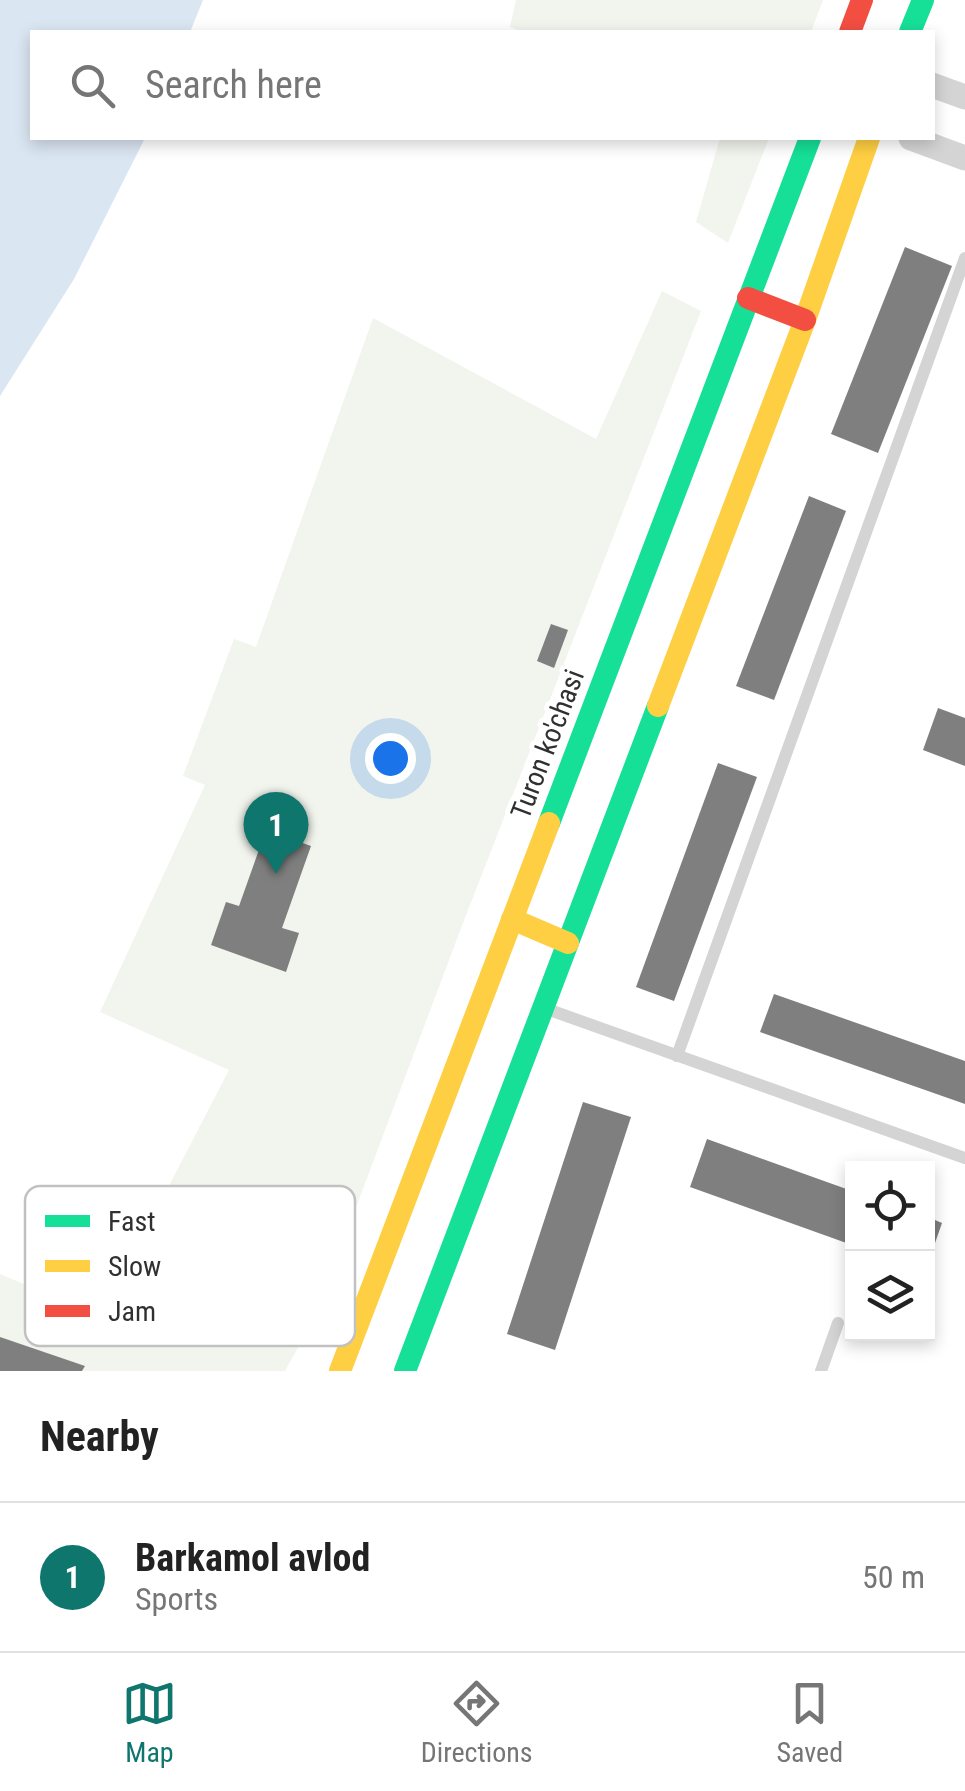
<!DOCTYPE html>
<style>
body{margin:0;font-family:"Roboto Condensed",sans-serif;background:#f6f6f6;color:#222}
.controls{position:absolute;right:30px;bottom:30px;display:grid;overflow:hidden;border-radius:0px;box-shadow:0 5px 15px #0003}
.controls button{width:90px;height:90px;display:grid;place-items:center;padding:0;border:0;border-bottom:2px solid #e0e0e0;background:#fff;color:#222;font:50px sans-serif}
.you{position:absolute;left:390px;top:758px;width:35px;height:35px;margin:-25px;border:8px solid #fff;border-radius:50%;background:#1a73e8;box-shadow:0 0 0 15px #1a73e833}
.badge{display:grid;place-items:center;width:65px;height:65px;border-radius:50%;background:#0f766e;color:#fff;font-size:32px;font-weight:700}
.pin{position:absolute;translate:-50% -82px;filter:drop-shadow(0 2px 5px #0008)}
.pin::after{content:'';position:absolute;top:52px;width:35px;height:30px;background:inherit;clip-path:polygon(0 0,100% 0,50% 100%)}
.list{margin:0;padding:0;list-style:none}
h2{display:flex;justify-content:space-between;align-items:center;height:130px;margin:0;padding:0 40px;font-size:42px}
h2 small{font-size:32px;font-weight:400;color:#767676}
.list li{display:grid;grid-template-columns:65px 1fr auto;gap:30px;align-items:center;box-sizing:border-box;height:150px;padding:0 40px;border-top:2px solid #e0e0e0}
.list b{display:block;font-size:38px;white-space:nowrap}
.list p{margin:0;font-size:32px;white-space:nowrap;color:#767676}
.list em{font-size:32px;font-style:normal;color:#767676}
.icon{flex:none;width:55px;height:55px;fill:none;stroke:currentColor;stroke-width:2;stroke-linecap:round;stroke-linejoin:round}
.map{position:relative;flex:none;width:965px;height:1371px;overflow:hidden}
.search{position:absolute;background:#fff;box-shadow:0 5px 15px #0003;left:30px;right:30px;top:30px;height:110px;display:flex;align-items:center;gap:25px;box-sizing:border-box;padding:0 35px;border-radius:0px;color:#767676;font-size:38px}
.sheet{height:280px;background:#fff}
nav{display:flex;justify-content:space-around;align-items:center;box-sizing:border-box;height:140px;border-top:2px solid #e0e0e0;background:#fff;font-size:28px;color:#767676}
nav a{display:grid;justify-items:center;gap:5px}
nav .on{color:#0f766e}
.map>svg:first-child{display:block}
</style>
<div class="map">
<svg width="965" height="1371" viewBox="0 0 965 1371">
<rect width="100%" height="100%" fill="#fff"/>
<g fill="#f1f5ed">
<path d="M516 0H823L811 32H521L510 27Z"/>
<path d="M720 138H769L728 243 696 222Z"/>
<path d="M662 291 701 311 463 923 314 1319 285 1371H0V1274L101 1317 229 1070 100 1012 205 785 183 776 234 639 256 647 373 318 596 439Z"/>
</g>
<path fill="#dae6f2" d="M0 0H203L190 32H32V138H145L74 279 0 396Z"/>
<g fill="#7f7f7f">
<path d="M905 247 952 266 878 453 831 434Z"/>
<path d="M809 496 846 511 774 700 736 686Z"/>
<path d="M551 624 568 630 554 668 537 661Z"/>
<path d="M938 708 965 718V766L923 750Z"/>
<path d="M718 763 757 777 674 1001 636 987Z"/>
<path d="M266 830 311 846 282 928 299 933 286 972 211 945 226 902 239 906Z"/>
<path d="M774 994 965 1061V1104L760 1032Z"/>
<path d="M583 1102 631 1117 555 1350 507 1334Z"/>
<path d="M707 1139 852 1191V1245L690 1187Z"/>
<path d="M928 1217 942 1223 928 1263Z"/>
<path d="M0 1337 85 1366 82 1371H0Z"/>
</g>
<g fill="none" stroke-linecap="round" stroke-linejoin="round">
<g stroke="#d4d4d4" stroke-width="12">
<path d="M544 1008 965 1158"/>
<path d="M677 1056 965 258"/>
<path d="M821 1371 838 1323"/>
</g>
<g stroke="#d4d4d4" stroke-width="25">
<path d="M932 85 965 97"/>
<path d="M911 138 965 158"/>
</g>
<g stroke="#16e098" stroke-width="22">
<path d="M910 32 923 0"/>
<path d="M549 823 810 138"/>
<path d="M405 1371 658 706"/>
</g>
<g stroke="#ffcf43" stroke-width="22">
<path d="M658 706 805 320 869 138"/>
<path d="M512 919 568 943"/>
<path d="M340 1371 549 823"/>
</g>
<g stroke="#f24e42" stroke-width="22">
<path d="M850 32 862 0"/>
<path d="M748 298 805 320"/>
</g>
</g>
<g text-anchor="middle" stroke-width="10" stroke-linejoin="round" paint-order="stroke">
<g font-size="28" fill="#303030" stroke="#fff">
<text transform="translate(547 744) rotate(-69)" y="10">Turon ko'chasi</text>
</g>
</g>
<rect x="25" y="1186" width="330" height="160" rx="15" fill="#fff" stroke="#c1c1c1" stroke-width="2.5"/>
<rect x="45" y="1215" width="45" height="12" fill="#16e098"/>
<rect x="45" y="1260" width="45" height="12" fill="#ffcf43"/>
<rect x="45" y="1305" width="45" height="12" fill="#f24e42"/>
<g font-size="28" fill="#303030">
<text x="108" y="1231">Fast</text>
<text x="108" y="1276">Slow</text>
<text x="108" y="1321">Jam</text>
</g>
</svg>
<div class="controls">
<button><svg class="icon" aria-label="locate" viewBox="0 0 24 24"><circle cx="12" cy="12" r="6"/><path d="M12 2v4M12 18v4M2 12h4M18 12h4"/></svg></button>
<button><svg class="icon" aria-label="layers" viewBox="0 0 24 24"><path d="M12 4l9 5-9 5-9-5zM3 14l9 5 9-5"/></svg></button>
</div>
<div class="you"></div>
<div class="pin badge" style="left:276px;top:874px">1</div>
<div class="search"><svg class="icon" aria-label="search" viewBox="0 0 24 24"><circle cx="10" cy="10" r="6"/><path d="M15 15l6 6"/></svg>Search here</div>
</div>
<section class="sheet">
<h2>Nearby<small></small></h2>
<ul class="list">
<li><span class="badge">1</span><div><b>Barkamol avlod</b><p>Sports</p></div><em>50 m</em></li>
</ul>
</section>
<nav>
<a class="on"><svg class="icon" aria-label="map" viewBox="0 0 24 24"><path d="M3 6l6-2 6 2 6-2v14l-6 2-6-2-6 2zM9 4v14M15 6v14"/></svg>Map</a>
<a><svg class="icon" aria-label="directions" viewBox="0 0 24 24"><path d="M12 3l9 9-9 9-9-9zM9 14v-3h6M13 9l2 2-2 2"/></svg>Directions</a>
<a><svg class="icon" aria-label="saved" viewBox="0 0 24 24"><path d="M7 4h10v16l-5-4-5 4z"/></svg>Saved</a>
</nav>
